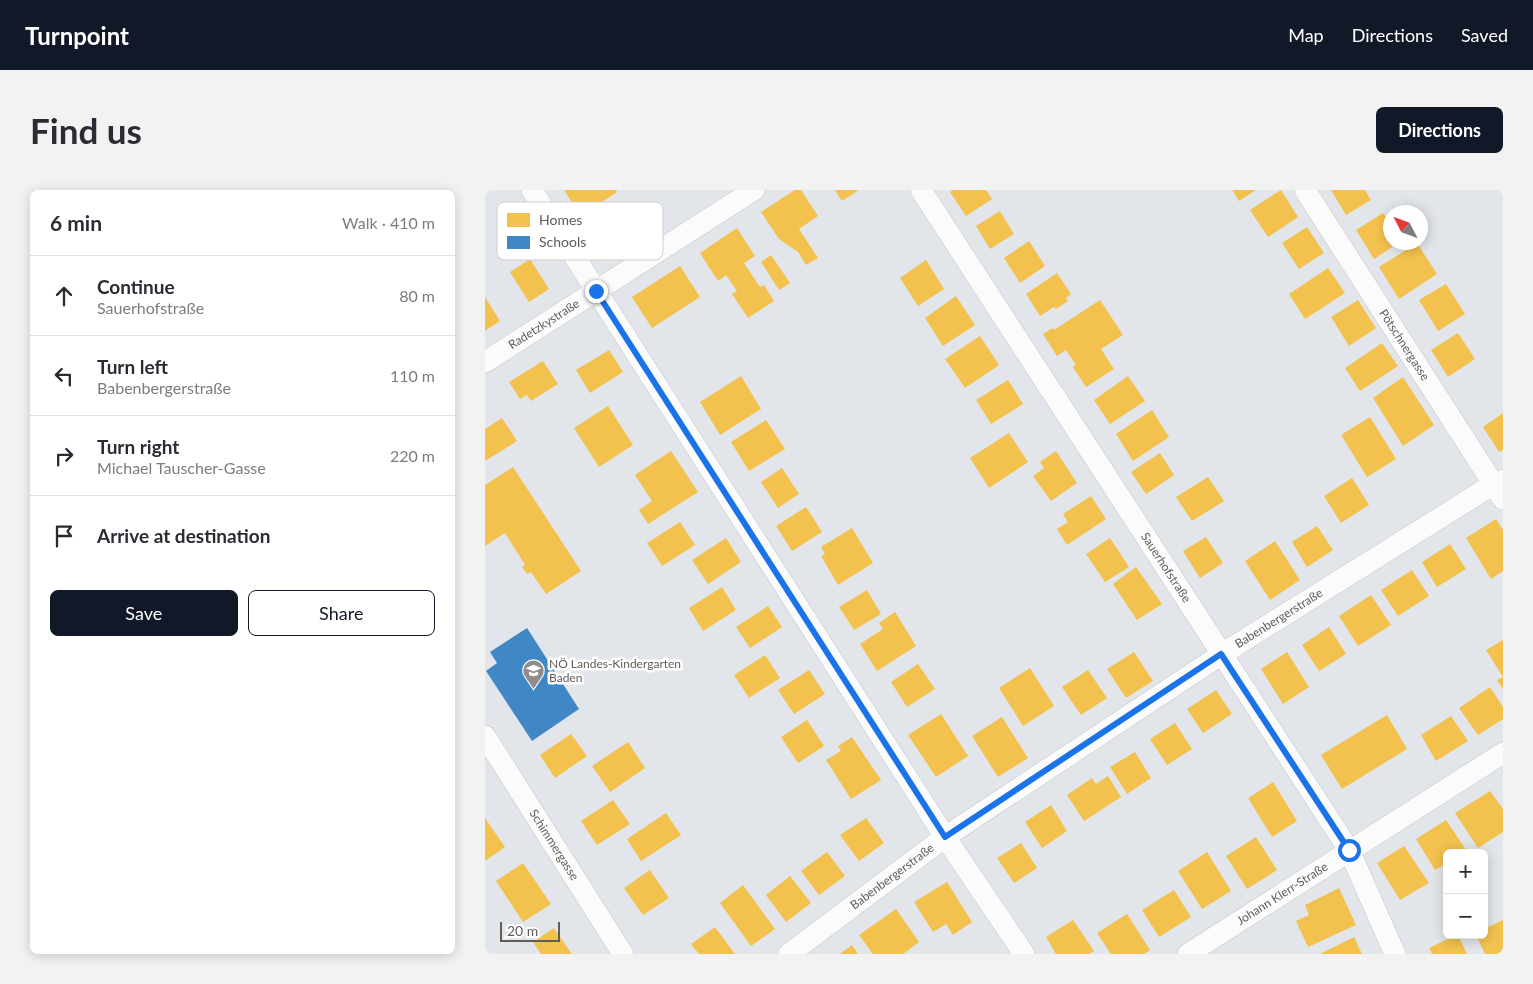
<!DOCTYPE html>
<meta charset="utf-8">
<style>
body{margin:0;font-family:Lato,sans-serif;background:#f2f2f3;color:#2b2b33}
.controls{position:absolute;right:15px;bottom:15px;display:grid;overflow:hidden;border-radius:8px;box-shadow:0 2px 12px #0003}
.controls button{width:45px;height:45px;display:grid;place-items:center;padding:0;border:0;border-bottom:1px solid #e1e1e2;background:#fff;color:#2b2b33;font:25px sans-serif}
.compass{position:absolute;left:898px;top:15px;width:45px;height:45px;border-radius:50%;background:#fff;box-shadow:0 2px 12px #0003;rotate:311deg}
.scale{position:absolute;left:15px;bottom:12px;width:60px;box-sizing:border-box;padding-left:5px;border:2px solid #625c58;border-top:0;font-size:14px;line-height:18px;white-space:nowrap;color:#625c58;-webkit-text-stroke:4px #fff;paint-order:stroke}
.stop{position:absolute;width:15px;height:15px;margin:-11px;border:4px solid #1a73e8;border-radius:50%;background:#fff}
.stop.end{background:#1a73e8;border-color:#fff;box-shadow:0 1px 5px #0008}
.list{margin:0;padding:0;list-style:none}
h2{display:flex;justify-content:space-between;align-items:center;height:65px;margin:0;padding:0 20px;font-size:21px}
h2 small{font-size:16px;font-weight:400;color:#7c7c81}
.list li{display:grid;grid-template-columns:32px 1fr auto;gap:15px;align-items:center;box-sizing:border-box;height:80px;padding:0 20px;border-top:1px solid #e1e1e2}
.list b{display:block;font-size:19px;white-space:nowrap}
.list p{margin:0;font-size:16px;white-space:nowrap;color:#7c7c81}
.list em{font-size:16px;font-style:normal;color:#7c7c81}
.actions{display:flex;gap:10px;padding:15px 20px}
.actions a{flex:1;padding:11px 0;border:1px solid #111827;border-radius:8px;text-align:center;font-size:18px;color:#111827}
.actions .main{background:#111827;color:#fff}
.icon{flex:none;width:28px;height:28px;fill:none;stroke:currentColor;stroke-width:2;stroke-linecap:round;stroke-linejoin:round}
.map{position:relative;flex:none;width:1018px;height:764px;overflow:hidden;border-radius:8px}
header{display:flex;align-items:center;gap:30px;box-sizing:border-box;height:70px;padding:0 25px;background:#111827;color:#fff}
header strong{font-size:24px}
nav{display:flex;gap:28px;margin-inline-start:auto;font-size:18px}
.intro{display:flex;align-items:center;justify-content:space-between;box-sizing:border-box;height:120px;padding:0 30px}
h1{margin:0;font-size:35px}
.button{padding:12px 22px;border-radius:8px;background:#111827;color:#fff;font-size:18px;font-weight:700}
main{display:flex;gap:30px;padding:0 30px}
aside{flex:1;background:#fff;border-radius:8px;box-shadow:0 2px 12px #0003}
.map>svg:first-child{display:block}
</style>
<header>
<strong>Turnpoint</strong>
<nav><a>Map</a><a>Directions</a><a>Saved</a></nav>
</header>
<div class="intro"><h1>Find us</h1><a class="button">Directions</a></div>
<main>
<aside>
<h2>6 min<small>Walk · 410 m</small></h2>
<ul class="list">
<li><svg class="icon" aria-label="ahead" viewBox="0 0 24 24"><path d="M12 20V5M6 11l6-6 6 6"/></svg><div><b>Continue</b><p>Sauerhofstraße</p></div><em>80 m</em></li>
<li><svg class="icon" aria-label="left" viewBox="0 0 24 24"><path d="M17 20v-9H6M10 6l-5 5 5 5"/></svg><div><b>Turn left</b><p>Babenbergerstraße</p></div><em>110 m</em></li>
<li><svg class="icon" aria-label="right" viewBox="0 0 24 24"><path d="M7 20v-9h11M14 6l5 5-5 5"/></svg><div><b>Turn right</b><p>Michael Tauscher-Gasse</p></div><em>220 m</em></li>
<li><svg class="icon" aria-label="arrive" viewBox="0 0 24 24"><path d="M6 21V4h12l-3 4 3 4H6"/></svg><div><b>Arrive at destination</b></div></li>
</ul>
<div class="actions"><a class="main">Save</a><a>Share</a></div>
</aside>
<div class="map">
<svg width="1018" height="764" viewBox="0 0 1018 764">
<rect width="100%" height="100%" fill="#e2e6ea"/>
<g fill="#f2c14e">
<path d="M79 0H131L132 2 96 26Z"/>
<path d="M310 0H316L333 26 314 39 333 68 321 75 313 62 294 49 276 22Z"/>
<path d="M350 0H374L357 11Z"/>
<path d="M468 0H501L507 9 481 26 465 2Z"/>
<path d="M747 0H771L754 11Z"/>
<path d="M796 0 813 27 783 47 765 20Z"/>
<path d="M846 0H880L886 10 861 25Z"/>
<path d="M515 21 529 44 505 59 491 36Z"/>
<path d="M898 23 906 34V52H915L889 69 871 40Z"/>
<path d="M822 37 839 63 814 79 797 53Z"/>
<path d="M252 38 270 66 259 73 275 97 279 95 289 111 263 128 247 104 252 101 241 85 233 91 215 63Z"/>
<path d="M544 51 560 76 535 93 519 68Z"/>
<path d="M932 53 952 84 914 109 894 77Z"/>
<path d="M286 65 305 93 294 100 276 72Z"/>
<path d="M45 69 64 99 44 112 25 82Z"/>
<path d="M441 70 459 99 433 116 415 88Z"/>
<path d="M195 76 215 107 167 138 147 107Z"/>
<path d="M843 78 860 103 820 129 804 104Z"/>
<path d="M572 83 586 104 581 108 583 111 571 119 569 117 555 126 541 104Z"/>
<path d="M961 94 980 124 953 141 934 110Z"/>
<path d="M471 106 490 135 458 156 440 128Z"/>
<path d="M0 107 15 131 0 141Z"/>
<path d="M615 110 638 145 616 159 629 179 601 197 588 177 591 175 581 160 572 166 558 144 568 138 569 140Z"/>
<path d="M873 110 891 138 864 156 846 127Z"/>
<path d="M973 143 990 169 963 187 946 160Z"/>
<path d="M495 146 514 175 480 198 460 169Z"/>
<path d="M897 153 913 176 875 201 860 178Z"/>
<path d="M124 160 138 182 105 203 91 180Z"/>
<path d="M58 171 73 194 46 211 42 205 35 209 24 192Z"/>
<path d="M256 186 276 219 235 245 215 212Z"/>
<path d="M643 186 660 211 625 234 609 210Z"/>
<path d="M918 187 949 235 918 256 888 208Z"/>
<path d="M523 190 538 214 506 234 491 210Z"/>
<path d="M123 216 148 255 114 277 89 238Z"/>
<path d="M667 220 684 247 648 271 631 244Z"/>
<path d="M1018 223V260L1014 262 998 237Z"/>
<path d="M885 227 911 269 882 287 856 245Z"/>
<path d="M17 228 32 251 0 271V239Z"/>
<path d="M281 230 300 259 264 281 246 252Z"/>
<path d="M524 243 543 272 504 298 485 268Z"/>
<path d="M186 261 213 302 163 334 154 320 167 311 150 285Z"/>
<path d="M571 261 592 293 566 311 548 286 559 278 555 272Z"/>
<path d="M675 263 689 285 661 304 646 282Z"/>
<path d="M28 277 96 381 61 404 46 382 42 384 37 377 40 375 20 343 0 356V295Z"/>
<path d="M297 278 314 304 293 318 276 292Z"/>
<path d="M723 287 739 311 707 331 691 307Z"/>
<path d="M867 288 884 315 856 333 839 306Z"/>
<path d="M606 306 621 329 582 355 572 339 583 332 578 324Z"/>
<path d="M321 317 337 342 307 361 291 336Z"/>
<path d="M1011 329 1018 340V381L1006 389 981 348Z"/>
<path d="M195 332 210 355 177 376 162 353Z"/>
<path d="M832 336 848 360 822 377 807 352Z"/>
<path d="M367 338 388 373 353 395 336 366 340 364 336 357Z"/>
<path d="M721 347 738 373 715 388 698 361Z"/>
<path d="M241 348 256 372 223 394 207 370Z"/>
<path d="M625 348 644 377 620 392 601 364Z"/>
<path d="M790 351 815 390 785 410 760 371Z"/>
<path d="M965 354 981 379 952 397 937 372Z"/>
<path d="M651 377 677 414 652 430 628 394Z"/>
<path d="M927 380 944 406 913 426 896 400Z"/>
<path d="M237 397 251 420 218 441 204 418Z"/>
<path d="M382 400 396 424 369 440 354 417Z"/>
<path d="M886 405 906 435 873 456 854 426Z"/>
<path d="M283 416 297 437 265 458 251 437Z"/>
<path d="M410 422 431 456 392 481 375 454 398 439 394 433Z"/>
<path d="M844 437 861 464 834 481 817 455Z"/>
<path d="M1018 450V499L1012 490 1018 487 1001 460Z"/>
<path d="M649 462 668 491 641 508 622 479Z"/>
<path d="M802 462 824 497 798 514 776 479Z"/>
<path d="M280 465 295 488 264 508 249 485Z"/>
<path d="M433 474 450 499 422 517 406 492Z"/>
<path d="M545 478 569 516 538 536 514 498Z"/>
<path d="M324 480 340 504 309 524 293 500Z"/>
<path d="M603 480 622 508 596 525 577 497Z"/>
<path d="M1005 497 1018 517V529L993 545 974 518Z"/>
<path d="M731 500 747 524 718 543 702 519Z"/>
<path d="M456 524 483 566 451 587 423 545Z"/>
<path d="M902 525 922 559 857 599 836 565Z"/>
<path d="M966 526 983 551 951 571 936 545Z"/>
<path d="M517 527 543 568 513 587 487 546Z"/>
<path d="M322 530 339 556 313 573 296 547Z"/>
<path d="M690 533 707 559 682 575 665 549Z"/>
<path d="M86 544 102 566 70 588 55 565Z"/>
<path d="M367 547 396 590 366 609 341 570 356 561 353 556Z"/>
<path d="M143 552 160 578 125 602 107 576Z"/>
<path d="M650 562 666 588 642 604 625 577Z"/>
<path d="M623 586 636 607 599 631 582 605 607 588 611 594Z"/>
<path d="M788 592 812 631 787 647 763 608Z"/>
<path d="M1005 601 1018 619V642L993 658 970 623Z"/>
<path d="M128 610 145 634 112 655 96 631Z"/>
<path d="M566 615 582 641 557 658 540 632Z"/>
<path d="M181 623 196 645 156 671 142 649Z"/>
<path d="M0 628 20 657 0 671Z"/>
<path d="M381 628 399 653 374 671 355 645Z"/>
<path d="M961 630 982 661 979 663H962V673L950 680 931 649Z"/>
<path d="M771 647 792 680 762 699 741 666Z"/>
<path d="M536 653 552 678 529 693 512 668Z"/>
<path d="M919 656 944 693 915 710 892 673Z"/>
<path d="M342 662 360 686 334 705 316 681Z"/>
<path d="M722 662 746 701 717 719 693 681Z"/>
<path d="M38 673 66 714 38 732 11 691Z"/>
<path d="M165 680 184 708 158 725 139 698Z"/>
<path d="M305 686 326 713 301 732 281 705Z"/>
<path d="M462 692 487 732 468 745 461 734 448 742 429 712Z"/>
<path d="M258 695 290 739 266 756 235 713Z"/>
<path d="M854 698 871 735 823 757 811 731 824 725 820 715Z"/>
<path d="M689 700 706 727 674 747 657 720Z"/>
<path d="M411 719 434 752 418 764H388L374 745Z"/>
<path d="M642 724 665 760 659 764H626L612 743Z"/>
<path d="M588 730 609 761 604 764H571L561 747Z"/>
<path d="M1018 730V764H1000L991 745H999V739Z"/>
<path d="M230 737 250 764H214L206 754Z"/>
<path d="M69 738 84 760 87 764H56L48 752Z"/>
<path d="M971 745H973L982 764H947L944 758Z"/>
<path d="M869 747 877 764H835Z"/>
<path d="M367 755 373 764H355Z"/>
</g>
<path fill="#3f88c5" d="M42 438 94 519 47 551 1 481 12 473 5 462Z"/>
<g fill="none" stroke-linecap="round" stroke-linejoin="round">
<defs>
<g id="minor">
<path d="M47 0 460 647 539 764"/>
<path id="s1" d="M436 0 864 660 910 764"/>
<path id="s2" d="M820 0 1018 309"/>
<path id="s3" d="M0 172 269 0"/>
<path id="s4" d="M0 546 138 764"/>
<path id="s5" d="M304 764 460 647 737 464 1009 294 1018 290"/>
<path id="s6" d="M703 764 1018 563"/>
</g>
</defs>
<use href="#minor" stroke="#c4c3c3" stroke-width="22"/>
<use href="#minor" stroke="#fbfbfc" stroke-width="21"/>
</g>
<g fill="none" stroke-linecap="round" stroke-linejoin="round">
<path stroke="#1a73e8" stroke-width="6" d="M111 101 460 647 736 464 864 660"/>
</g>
<defs>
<symbol id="school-pin" viewBox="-11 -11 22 30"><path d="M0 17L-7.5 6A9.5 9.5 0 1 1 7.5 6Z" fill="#8f8c8b" stroke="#fff"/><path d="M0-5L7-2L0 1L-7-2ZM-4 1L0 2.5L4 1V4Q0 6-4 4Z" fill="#fff"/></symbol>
</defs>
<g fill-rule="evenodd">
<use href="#school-pin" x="36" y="468" width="25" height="34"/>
</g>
<g text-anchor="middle" stroke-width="5" stroke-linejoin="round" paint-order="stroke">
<g font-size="12" fill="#625c58" stroke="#fff">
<text dy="4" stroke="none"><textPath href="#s3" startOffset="70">Radetzkystraße</textPath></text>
<text dy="4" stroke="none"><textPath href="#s2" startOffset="184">Pötschnergasse</textPath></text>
<text dy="4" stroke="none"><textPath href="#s1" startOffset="450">Sauerhofstraße</textPath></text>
<text dy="4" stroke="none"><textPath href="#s5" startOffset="594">Babenbergerstraße</textPath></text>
<text dy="4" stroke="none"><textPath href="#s4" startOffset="129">Schimmergasse</textPath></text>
<text dy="4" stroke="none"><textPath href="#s5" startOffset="129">Babenbergerstraße</textPath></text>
<text dy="4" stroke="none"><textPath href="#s6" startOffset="112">Johann Klerr-Straße</textPath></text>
</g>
<g font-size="12" fill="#625c58" stroke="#fff" text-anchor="start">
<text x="64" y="478">NÖ Landes-Kindergarten<tspan x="64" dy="14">Baden</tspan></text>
</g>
</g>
<rect x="12" y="12" width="166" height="58" rx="8" fill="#fff" stroke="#d0cecd" stroke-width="1"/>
<rect x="22" y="23" width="23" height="14" fill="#f2c14e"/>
<rect x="22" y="46" width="23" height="13" fill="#3f88c5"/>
<g font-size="14" fill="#625c58">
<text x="54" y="35">Homes</text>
<text x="54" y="57">Schools</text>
</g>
</svg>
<div class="controls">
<button>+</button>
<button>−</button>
</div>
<svg class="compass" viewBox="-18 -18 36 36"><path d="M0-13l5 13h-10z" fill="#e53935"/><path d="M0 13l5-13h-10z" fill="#7c7c81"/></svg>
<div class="scale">20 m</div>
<div class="stop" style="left:864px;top:660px"></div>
<div class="stop end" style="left:111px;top:101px"></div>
</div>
</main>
